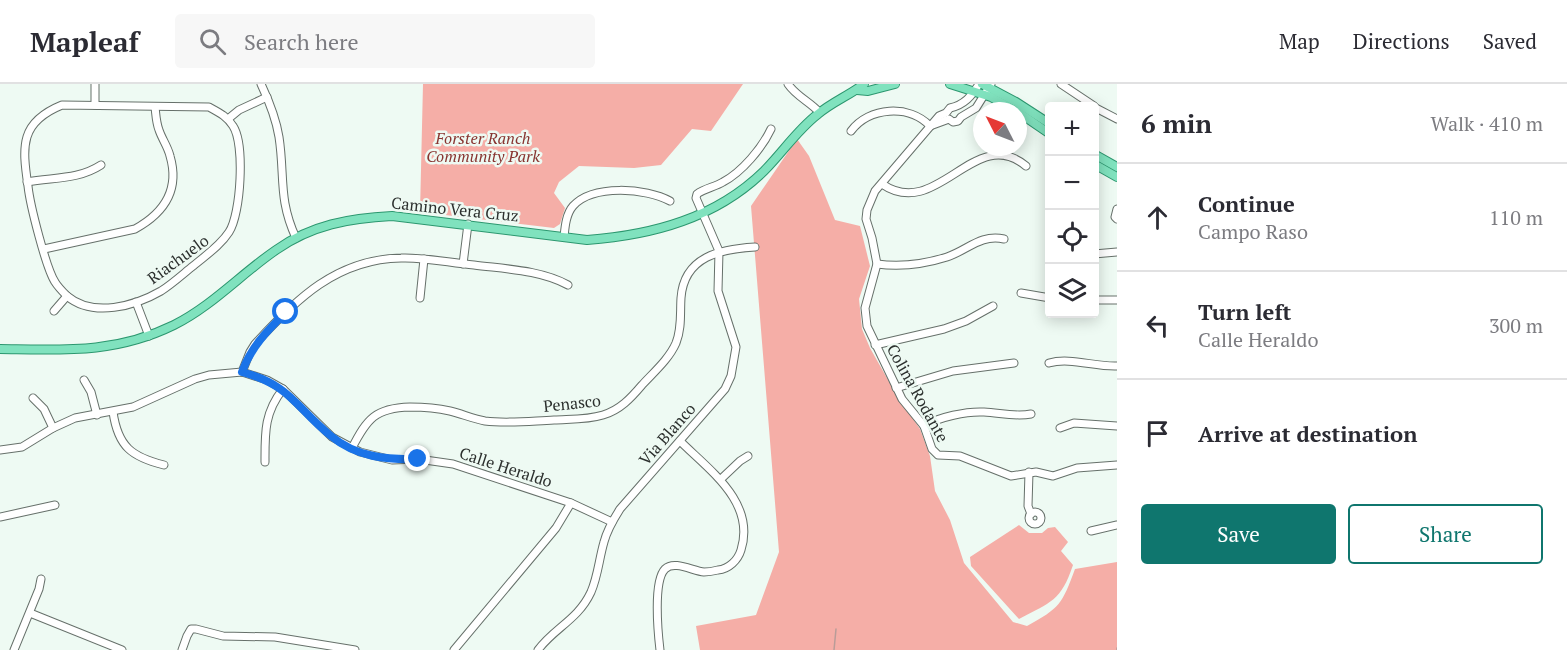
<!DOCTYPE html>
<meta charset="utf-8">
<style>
body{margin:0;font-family:"PT Serif",serif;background:#f7f7f7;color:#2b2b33}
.controls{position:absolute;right:18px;top:18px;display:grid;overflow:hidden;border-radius:6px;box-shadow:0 3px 15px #0003}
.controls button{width:54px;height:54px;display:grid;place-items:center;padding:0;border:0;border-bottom:2px solid #e1e1e2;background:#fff;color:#2b2b33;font:30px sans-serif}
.compass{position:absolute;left:973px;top:18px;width:54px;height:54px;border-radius:50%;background:#fff;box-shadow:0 3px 15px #0003;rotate:312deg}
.stop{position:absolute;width:18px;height:18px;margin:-14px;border:4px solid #1a73e8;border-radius:50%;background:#fff}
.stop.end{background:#1a73e8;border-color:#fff;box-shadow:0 2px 6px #0008}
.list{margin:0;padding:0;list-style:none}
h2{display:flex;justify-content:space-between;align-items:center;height:78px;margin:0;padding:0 24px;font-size:26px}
h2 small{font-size:20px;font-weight:400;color:#7c7c81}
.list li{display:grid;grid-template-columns:39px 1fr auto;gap:18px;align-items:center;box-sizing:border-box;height:108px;padding:0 24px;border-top:2px solid #e1e1e2}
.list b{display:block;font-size:22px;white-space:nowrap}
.list p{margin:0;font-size:20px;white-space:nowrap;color:#7c7c81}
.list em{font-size:20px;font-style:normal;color:#7c7c81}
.actions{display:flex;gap:12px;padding:18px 24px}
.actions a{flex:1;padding:14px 0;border:2px solid #0f766e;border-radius:6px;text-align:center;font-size:21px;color:#0f766e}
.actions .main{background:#0f766e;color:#fff}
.icon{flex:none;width:33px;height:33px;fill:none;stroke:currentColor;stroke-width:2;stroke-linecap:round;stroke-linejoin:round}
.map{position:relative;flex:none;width:1117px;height:566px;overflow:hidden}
header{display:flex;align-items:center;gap:36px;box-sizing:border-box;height:84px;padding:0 30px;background:#fff;border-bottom:2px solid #e1e1e2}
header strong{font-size:28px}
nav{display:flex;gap:33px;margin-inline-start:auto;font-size:21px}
.search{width:420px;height:54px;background:#f7f7f7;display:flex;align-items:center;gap:15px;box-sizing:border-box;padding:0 21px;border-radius:6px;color:#7c7c81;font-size:22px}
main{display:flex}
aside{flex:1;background:#fff}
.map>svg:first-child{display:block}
</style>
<header>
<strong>Mapleaf</strong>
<div class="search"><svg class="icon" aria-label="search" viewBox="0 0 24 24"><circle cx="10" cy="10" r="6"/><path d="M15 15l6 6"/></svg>Search here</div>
<nav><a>Map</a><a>Directions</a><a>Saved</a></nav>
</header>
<main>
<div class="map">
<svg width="1117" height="566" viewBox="0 0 1117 566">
<rect width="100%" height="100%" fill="#eefaf3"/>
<g fill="#f5aea7">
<path d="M423 0H743L711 47 692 45 661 81 634 84 579 82 559 98 554 109 565 124 560 140 554 144 420 128Z"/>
<path d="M797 55 809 72 835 136 860 142 870 182 859 215 862 245 870 264 896 310 920 345 930 372 935 407 950 436 964 479 1013 538 1027 542C1060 524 1062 520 1075 485L1117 478V566H700L696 542 756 531 779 468 751 122Z"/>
<path d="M1019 441 1029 449H1042L1048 444 1055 443 1068 458 1061 467 1073 481C1061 517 1051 518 1019 535L971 482 970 473Z"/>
</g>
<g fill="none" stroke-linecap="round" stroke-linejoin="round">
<g stroke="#b99c98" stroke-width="1.5">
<path d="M834 566 836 545"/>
<path d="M1117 566V564"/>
</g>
<defs>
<g id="minor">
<path d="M261 0C269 17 276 34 279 53 285 92 278 115 296 154"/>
<path d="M788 0C796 12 810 18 819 28"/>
<path d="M979 0C972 12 964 21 950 24L946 29 939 32 875 107 867 126 866 135 872 154 877 180 865 224 867 242 902 315 924 342 932 365 938 371 960 372 1011 392 1036 388 1053 392 1077 384 1117 381"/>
<path d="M1061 0 1094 22"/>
<path d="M62 21 209 23C218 28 227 32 233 42 245 60 241 130 229 148 220 162 206 171 193 182 183 190 172 200 161 207 135 222 93 234 67 212 63 208 58 203 55 198 46 184 30 121 28 102 22 62 20 38 62 21Z"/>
<path d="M95 21V0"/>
<path d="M1094 23 1117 35"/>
<path d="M228 35 239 26 267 13"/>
<path d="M930 42 949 35 953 38 958 37 961 33 976 24 991 0"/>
<path d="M851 47C869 23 909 20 930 42"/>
<path d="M27 98C53 93 78 96 101 81"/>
<path d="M882 100C937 138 975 39 1026 82"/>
<path d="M1117 125 1115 133 1117 135"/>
<path d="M564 153C565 143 566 130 573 122 593 100 646 104 670 117"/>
<path d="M44 165 135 145C164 129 180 106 170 72 168 63 162 55 159 46 156 38 156 31 155 23"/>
<path d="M1094 170 1117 168"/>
<path d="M463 180 468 140"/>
<path d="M877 180C900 183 925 180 947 173 968 166 980 150 1004 155"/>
<path d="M1021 209 1050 214"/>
<path d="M420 214 424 175"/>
<path d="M1094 216H1117"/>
<path d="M136 218 149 252"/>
<path d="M54 227 67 212"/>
<path d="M875 261 944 245 966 237 993 222"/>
<path d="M1049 279C1070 273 1095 283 1117 282"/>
<path d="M242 288 250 268 255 260C296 215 337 175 401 174 425 173 450 179 474 181 505 185 541 186 568 201"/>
<path d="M84 296 91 308 97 331"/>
<path d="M896 304 953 287 1014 279"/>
<path d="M33 314 44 325 53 344"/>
<path d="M113 328C118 363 132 373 164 381"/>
<path d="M924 342C939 333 967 327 984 328 1001 329 1015 333 1031 330"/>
<path d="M1060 344 1074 339 1117 342"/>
<path d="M352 364C367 335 375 324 410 323 423 323 437 324 450 327 462 330 474 335 485 337 508 340 531 337 554 336 570 335 587 336 603 331 620 326 631 314 642 301 654 288 669 275 676 259 682 244 680 229 681 214 684 172 721 165 755 163"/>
<path d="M0 366 22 363 53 344 75 334 133 323 195 295 209 291 242 288 267 296 283 305 332 353 360 368 392 376 418 375 453 380 571 419 612 438"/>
<path d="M265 378C265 349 264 329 283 305"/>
<path d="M1029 388 1028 422 1031 430"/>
<path d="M721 395 740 377 748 372"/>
<circle cx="1035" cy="434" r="6"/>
<path d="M0 433 55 421"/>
<path d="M1091 447 1117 441"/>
<path d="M30 529 122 566"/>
<path d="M14 566 39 505 41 495"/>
<path d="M182 566 187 552 191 545H196L223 552 275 553 355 566"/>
<path d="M454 566 556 444 571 419"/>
<path d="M538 566C554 544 578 536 591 508 598 492 599 475 604 458 607 446 613 436 620 425L725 305 731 292 736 263 718 207 719 167 696 114 697 110C705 104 715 103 723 98 742 88 762 64 771 45"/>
<path d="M660 566C658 549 653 497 665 485 674 476 693 487 704 488 709 488 714 487 718 486 729 485 738 476 741 466 756 418 709 386 680 357"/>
</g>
<g id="major">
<path d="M950 0 991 13 1016 27"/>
<path d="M982 0 1016 18 1050 40"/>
<path d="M857 6 868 7 895 0"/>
<path d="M1018 28 1050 50"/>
<path d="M1094 70 1117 83"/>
<path d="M1094 80 1117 93"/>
<path d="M0 265C63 266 115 270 174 241 212 222 241 190 276 166 311 141 350 134 392 132L587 156C653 151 716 134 764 87 783 68 797 46 818 30 832 18 850 11 864 0"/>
</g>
</defs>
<use href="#minor" stroke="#66706a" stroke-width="9"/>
<use href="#major" stroke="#2c976f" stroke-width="10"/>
<use href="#minor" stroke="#fff" stroke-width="7"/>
<use href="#major" stroke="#80e2be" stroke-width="8"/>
</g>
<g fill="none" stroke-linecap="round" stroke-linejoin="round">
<path stroke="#1a73e8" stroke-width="8" d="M286 228C267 247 251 263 242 288 292 302 295 323 331 352 356 373 387 376 418 375"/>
</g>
<g text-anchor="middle" stroke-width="5" stroke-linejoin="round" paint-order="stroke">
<g font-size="16" font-style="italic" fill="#883531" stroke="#eefaf3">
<text x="483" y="60">Forster Ranch<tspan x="483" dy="18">Community Park</tspan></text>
</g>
<g font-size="16" fill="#2c302e" stroke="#eefaf3">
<text transform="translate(455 125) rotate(6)" y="6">Camino Vera Cruz</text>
<text transform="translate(178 175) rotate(-36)" y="6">Riachuelo</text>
<text transform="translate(918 309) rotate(61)" y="6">Colina Rodante</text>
<text transform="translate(572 319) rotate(-6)" y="6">Penasco</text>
<text transform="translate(667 350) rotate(-49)" y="6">Via Blanco</text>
<text transform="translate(506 383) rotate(18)" y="6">Calle Heraldo</text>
</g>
</g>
</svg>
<div class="controls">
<button>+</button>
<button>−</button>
<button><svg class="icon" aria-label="locate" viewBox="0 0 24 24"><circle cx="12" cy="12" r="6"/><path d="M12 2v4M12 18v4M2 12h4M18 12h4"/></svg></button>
<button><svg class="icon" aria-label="layers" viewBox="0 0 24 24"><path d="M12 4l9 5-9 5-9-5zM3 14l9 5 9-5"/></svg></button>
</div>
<svg class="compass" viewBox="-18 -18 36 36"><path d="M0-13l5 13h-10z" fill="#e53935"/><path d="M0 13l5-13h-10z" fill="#7c7c81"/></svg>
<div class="stop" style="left:286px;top:228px"></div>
<div class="stop end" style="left:418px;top:375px"></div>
</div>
<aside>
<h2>6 min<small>Walk · 410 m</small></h2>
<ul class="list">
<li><svg class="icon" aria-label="ahead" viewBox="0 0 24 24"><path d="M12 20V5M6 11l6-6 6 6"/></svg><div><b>Continue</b><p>Campo Raso</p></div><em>110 m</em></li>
<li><svg class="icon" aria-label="left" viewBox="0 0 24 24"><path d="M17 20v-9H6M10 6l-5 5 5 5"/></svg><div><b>Turn left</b><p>Calle Heraldo</p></div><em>300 m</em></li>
<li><svg class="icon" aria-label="arrive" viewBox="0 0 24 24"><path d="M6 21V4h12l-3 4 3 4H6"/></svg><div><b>Arrive at destination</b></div></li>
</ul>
<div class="actions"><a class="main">Save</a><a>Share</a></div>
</aside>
</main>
